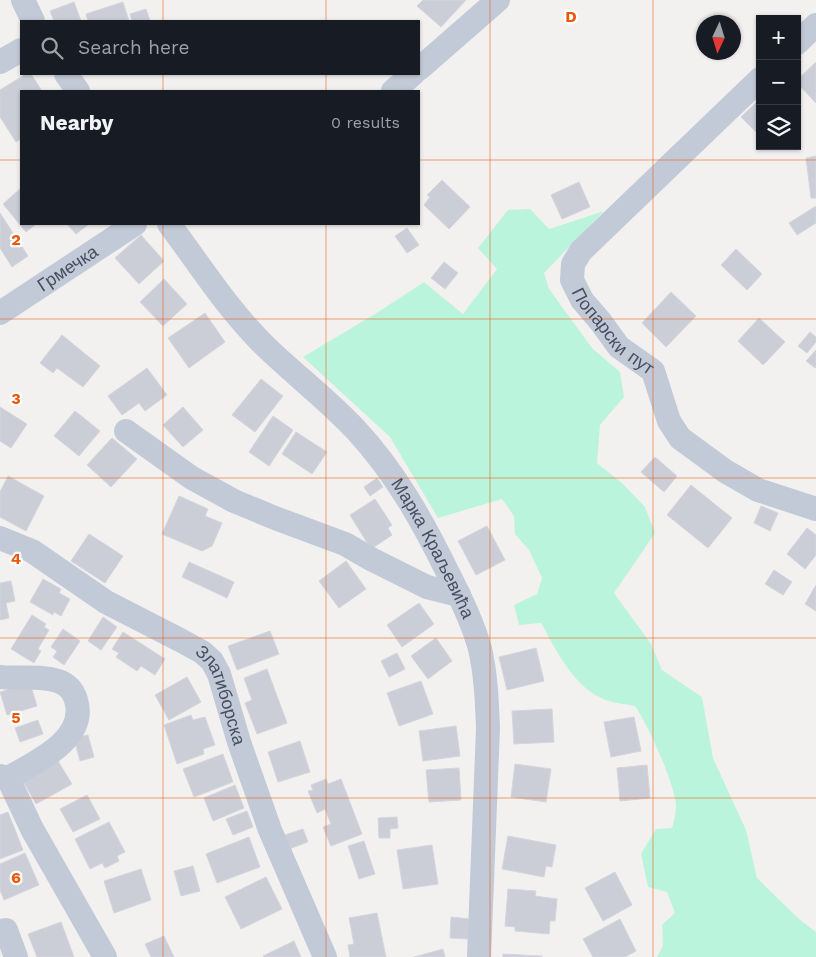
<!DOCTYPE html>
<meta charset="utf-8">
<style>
body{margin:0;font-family:"Work Sans",sans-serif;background:#20242c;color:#f1f3f6}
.controls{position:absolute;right:15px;top:15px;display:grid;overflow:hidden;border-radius:0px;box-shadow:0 1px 4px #0004}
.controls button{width:45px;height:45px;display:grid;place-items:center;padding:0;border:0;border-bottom:1px solid #363941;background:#171b24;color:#f1f3f6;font:25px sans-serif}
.compass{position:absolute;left:696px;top:15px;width:45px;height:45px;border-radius:50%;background:#171b24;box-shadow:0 1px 4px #0004;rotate:184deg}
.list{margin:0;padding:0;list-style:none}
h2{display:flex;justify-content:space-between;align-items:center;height:65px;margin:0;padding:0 20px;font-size:21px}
h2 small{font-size:16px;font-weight:400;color:#9ea1a6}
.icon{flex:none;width:28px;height:28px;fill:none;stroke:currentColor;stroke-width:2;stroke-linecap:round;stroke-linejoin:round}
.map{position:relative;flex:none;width:816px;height:957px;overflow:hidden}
.search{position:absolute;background:#171b24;box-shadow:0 1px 4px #0004;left:20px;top:20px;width:400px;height:55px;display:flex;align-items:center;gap:12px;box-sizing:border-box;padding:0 18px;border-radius:0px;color:#9ea1a6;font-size:19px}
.panel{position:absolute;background:#171b24;box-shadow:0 1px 4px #0004;left:20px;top:90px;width:400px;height:135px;border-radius:0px}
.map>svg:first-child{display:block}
</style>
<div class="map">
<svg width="816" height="957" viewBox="0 0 816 957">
<rect width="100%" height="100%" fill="#f3f1f0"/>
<path fill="#bbf4dc" d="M530 209 549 229 604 211 544 273 549 289 592 348 620 372 624 397 600 425 597 463 623 484 645 507 655 533 614 593 651 644 662 670 702 697 713 758 746 830 757 878 800 920 816 932V957H657L663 946 662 925 675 913 667 892 648 887 641 854 656 829 672 828C674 821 676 812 676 805 674 782 648 725 635 706 625 704 611 703 601 698 571 683 557 651 541 623L519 625 514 605 537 594 542 578 529 550 515 534 514 516 502 499 438 518 390 437 303 357 375 314 424 282 463 314 497 269 478 248 508 210Z"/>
<g fill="#ccced7" stroke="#d4d5dd">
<path d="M423 0H466L441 27 417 6Z"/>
<path d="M74 2 81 21H54L50 11Z"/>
<path d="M123 2 129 21H88L86 14Z"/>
<path d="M146 9 150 21H132L130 14Z"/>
<path d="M816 62V103L797 83V80Z"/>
<path d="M26 74H31L42 91H21V139L16 142 0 117V90Z"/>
<path d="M760 99V136L741 117Z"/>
<path d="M816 156V198H811L806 158Z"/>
<path d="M442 180 470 207 449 229 424 205 430 197 427 195Z"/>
<path d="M579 182 590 207 562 219 551 195Z"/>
<path d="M21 188V224H36L26 232 3 204Z"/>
<path d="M816 206V223L797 235 789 223Z"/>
<path d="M0 213 28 256 12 267 0 248Z"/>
<path d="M67 224H89L76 234Z"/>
<path d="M407 228 419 245 407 253 395 236Z"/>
<path d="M141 235 164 261 139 284 115 258Z"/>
<path d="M736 249 762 274 747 290 721 265Z"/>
<path d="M444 262 458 273 445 289 431 278Z"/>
<path d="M164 279 187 304 163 326 140 302Z"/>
<path d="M671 292 696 316 666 347 642 323Z"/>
<path d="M205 313 225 342 189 368 168 338Z"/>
<path d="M759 318 785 342 763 365 738 341Z"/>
<path d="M810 332 816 337V342L807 353 798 346Z"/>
<path d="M62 335 100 366 83 387 57 368 53 373 40 363Z"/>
<path d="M816 350V367L815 368 806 361Z"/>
<path d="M147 368 167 395 145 411 139 403 122 415 108 396Z"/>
<path d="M261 379 283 396 255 432 232 415Z"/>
<path d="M0 407 27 424 11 448 0 441Z"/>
<path d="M183 407 203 430 183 447 163 425Z"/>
<path d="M75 411 100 431 79 456 54 436Z"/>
<path d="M273 416 293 430 269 466 249 452Z"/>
<path d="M296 432 327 452 312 474 282 454Z"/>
<path d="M112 438 137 459 111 487 87 465Z"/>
<path d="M655 457 677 476 664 492 641 472Z"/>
<path d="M8 476 44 496 26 531 0 517V492Z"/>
<path d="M377 478 383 487 370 496 364 487Z"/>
<path d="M691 485 732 518 708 548 667 515Z"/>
<path d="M179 496 208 509 205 516 222 523 212 546 202 551 162 534Z"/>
<path d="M375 499 392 525 388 528 392 535 371 549 350 515Z"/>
<path d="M761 506 778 513 770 531 754 523Z"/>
<path d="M487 526 505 560 476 575 458 541Z"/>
<path d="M807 528 816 535V555L805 569 787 554Z"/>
<path d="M89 534 123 556 105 583 71 561Z"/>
<path d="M346 561 366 589 339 608 319 581Z"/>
<path d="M189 562 234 582 227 598 182 577Z"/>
<path d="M774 570 792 582 783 595 765 584Z"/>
<path d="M43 579 61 589 59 593 70 599 61 616 54 612 53 615 30 602Z"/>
<path d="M11 581 15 601 6 603 9 618 0 620V583Z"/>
<path d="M816 585V611L805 604Z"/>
<path d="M419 603 434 624 402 647 387 625Z"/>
<path d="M32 615 46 624 44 627 49 630 38 649 41 651 34 663 11 649Z"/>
<path d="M103 617 117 627 101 650 88 641Z"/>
<path d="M63 629 80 641 64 665 53 657 57 651 51 647Z"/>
<path d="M270 631 279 654 237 670 228 646Z"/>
<path d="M123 632 165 659 155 675 141 666 137 671 116 657 119 653 112 649Z"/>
<path d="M436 638 452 661 428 679 411 656Z"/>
<path d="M536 648 544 681 507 690 499 657Z"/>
<path d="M397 653 405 669 389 677 381 661Z"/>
<path d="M267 669 287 723 257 734 245 703 252 700 244 678Z"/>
<path d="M187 677 201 702 169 720 155 695Z"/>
<path d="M421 681 433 714 399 726 387 693Z"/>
<path d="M30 683 37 706 7 715 0 692Z"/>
<path d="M552 709 554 742 514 744 512 711Z"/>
<path d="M191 715 193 720 205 717 215 745 203 749 204 754 177 764 164 725Z"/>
<path d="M634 717 641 751 611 757 604 722Z"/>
<path d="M38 720 43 734 20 742 15 728Z"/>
<path d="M456 726 460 756 423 761 419 731Z"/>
<path d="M88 735 94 757 80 761 74 738Z"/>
<path d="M300 741 310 772 278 782 268 752Z"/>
<path d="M223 754 233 782 194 797 183 769Z"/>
<path d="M58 761 72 784 36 804 23 781Z"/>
<path d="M515 764 551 769 546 802 511 797Z"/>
<path d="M647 765 650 798 620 801 617 768Z"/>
<path d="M459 768 461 800 429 802 426 770Z"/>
<path d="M326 779 328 784 341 779 362 834 331 846 323 827 331 824 325 809 317 813 308 791 313 790 311 785Z"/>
<path d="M235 785 244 808 213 821 204 798Z"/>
<path d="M87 795 100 819 73 832 60 809Z"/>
<path d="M247 811 253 827 233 835 226 819Z"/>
<path d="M8 812 23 850 0 859V815Z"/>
<path d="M397 817 398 828 390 829V838H379L378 818Z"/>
<path d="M109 822 125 852 117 856 119 861 105 868 102 863 90 869 75 839Z"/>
<path d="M303 829 308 842 289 849 285 835Z"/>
<path d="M508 836 556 845 552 867 546 866 544 877 502 869Z"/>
<path d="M249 837 260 867 217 883 206 854Z"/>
<path d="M364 841 375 874 359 879 348 846Z"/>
<path d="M432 845 438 884 403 889 397 850Z"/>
<path d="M25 853 39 885 4 900 0 890V864Z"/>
<path d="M193 866 200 891 181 896 174 871Z"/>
<path d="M141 869 151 900 114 913 104 881Z"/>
<path d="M615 872 632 905 603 921 585 888Z"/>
<path d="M266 877 282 909 241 929 225 897Z"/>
<path d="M508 889 536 891 535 896 557 899 555 921H550L549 934 515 931V927L505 926Z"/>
<path d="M377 913 386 957H350L348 945 354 944 349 918Z"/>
<path d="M451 917 469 919 468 939 450 938Z"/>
<path d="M620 919 636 951 625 957H593L583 939Z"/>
<path d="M61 922 74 957H37L28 934Z"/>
<path d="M164 936 174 957H151L145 944Z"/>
<path d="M294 941 301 957H264L263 956Z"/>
<path d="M443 949 445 957H414Z"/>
<path d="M503 954 542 956V957H503Z"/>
</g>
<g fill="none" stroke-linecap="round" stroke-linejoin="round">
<g stroke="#c3cad7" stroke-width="24">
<path d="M23 0 33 21"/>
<path d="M797 43 816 25"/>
<path d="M0 62 21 50"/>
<path d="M419 69 498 0"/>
<path d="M66 74 78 91"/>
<path id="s1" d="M760 79 581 251 573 264 572 280 582 300 600 321 619 347 653 371 669 421 680 438 725 471 758 490 816 509"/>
<path d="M393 91 413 74"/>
<path id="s2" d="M169 224C200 265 228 310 265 346 295 375 328 400 356 430 395 472 423 522 448 573 460 597 473 623 480 649 486 675 487 702 488 728L479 957"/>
<path id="s3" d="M0 313 135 224"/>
<path d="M126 431 192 478 234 501 275 518 345 544 371 559 427 587 459 595"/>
<path id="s4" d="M0 538 32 551 106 602 180 640 202 652 212 661 219 674 239 742 270 830 325 957"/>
<path d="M0 677C19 679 39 675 58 681 67 684 73 690 76 700 88 739 36 762 8 778"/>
<path d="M0 776 8 778 32 829 105 957"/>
<path d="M0 931 6 930 16 957"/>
</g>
</g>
<path fill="none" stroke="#e8590c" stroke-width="1" stroke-opacity="0.55" d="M163 0V21M326 0V21M490 0V957M653 0V957M163 74V91M326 74V91M0 160H21M419 160H816M163 224V957M326 224V957M0 319H816M0 478H816M0 638H816M0 798H816"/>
<g text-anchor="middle" stroke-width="4.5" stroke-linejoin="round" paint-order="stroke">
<g font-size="18" fill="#464f61" stroke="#fff">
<text dy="6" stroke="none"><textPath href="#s3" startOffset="81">Грмечка</textPath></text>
<text dy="6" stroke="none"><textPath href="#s1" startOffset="346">Попарски пут</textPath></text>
<text dy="6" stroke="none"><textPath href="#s2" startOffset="421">Марка Краљевића</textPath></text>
<text dy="6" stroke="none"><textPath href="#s4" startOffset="281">Златиборска</textPath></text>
</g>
</g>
<g font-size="16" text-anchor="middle" font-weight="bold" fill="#e8590c" stroke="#fff" stroke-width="4.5" stroke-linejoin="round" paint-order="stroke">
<text x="571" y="22">D</text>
<text x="16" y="245">2</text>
<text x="16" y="404">3</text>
<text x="16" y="564">4</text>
<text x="16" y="723">5</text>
<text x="16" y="883">6</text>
</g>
</svg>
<div class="controls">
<button>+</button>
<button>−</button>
<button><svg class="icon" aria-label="layers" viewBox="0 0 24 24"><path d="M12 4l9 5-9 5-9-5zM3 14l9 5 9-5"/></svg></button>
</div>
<svg class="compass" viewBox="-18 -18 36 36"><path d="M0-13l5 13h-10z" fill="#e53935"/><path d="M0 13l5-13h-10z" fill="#9ea1a6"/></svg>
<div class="search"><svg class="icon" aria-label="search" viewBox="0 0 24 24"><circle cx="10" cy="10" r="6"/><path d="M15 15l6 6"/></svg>Search here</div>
<section class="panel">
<h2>Nearby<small>0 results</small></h2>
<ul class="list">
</ul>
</section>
</div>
